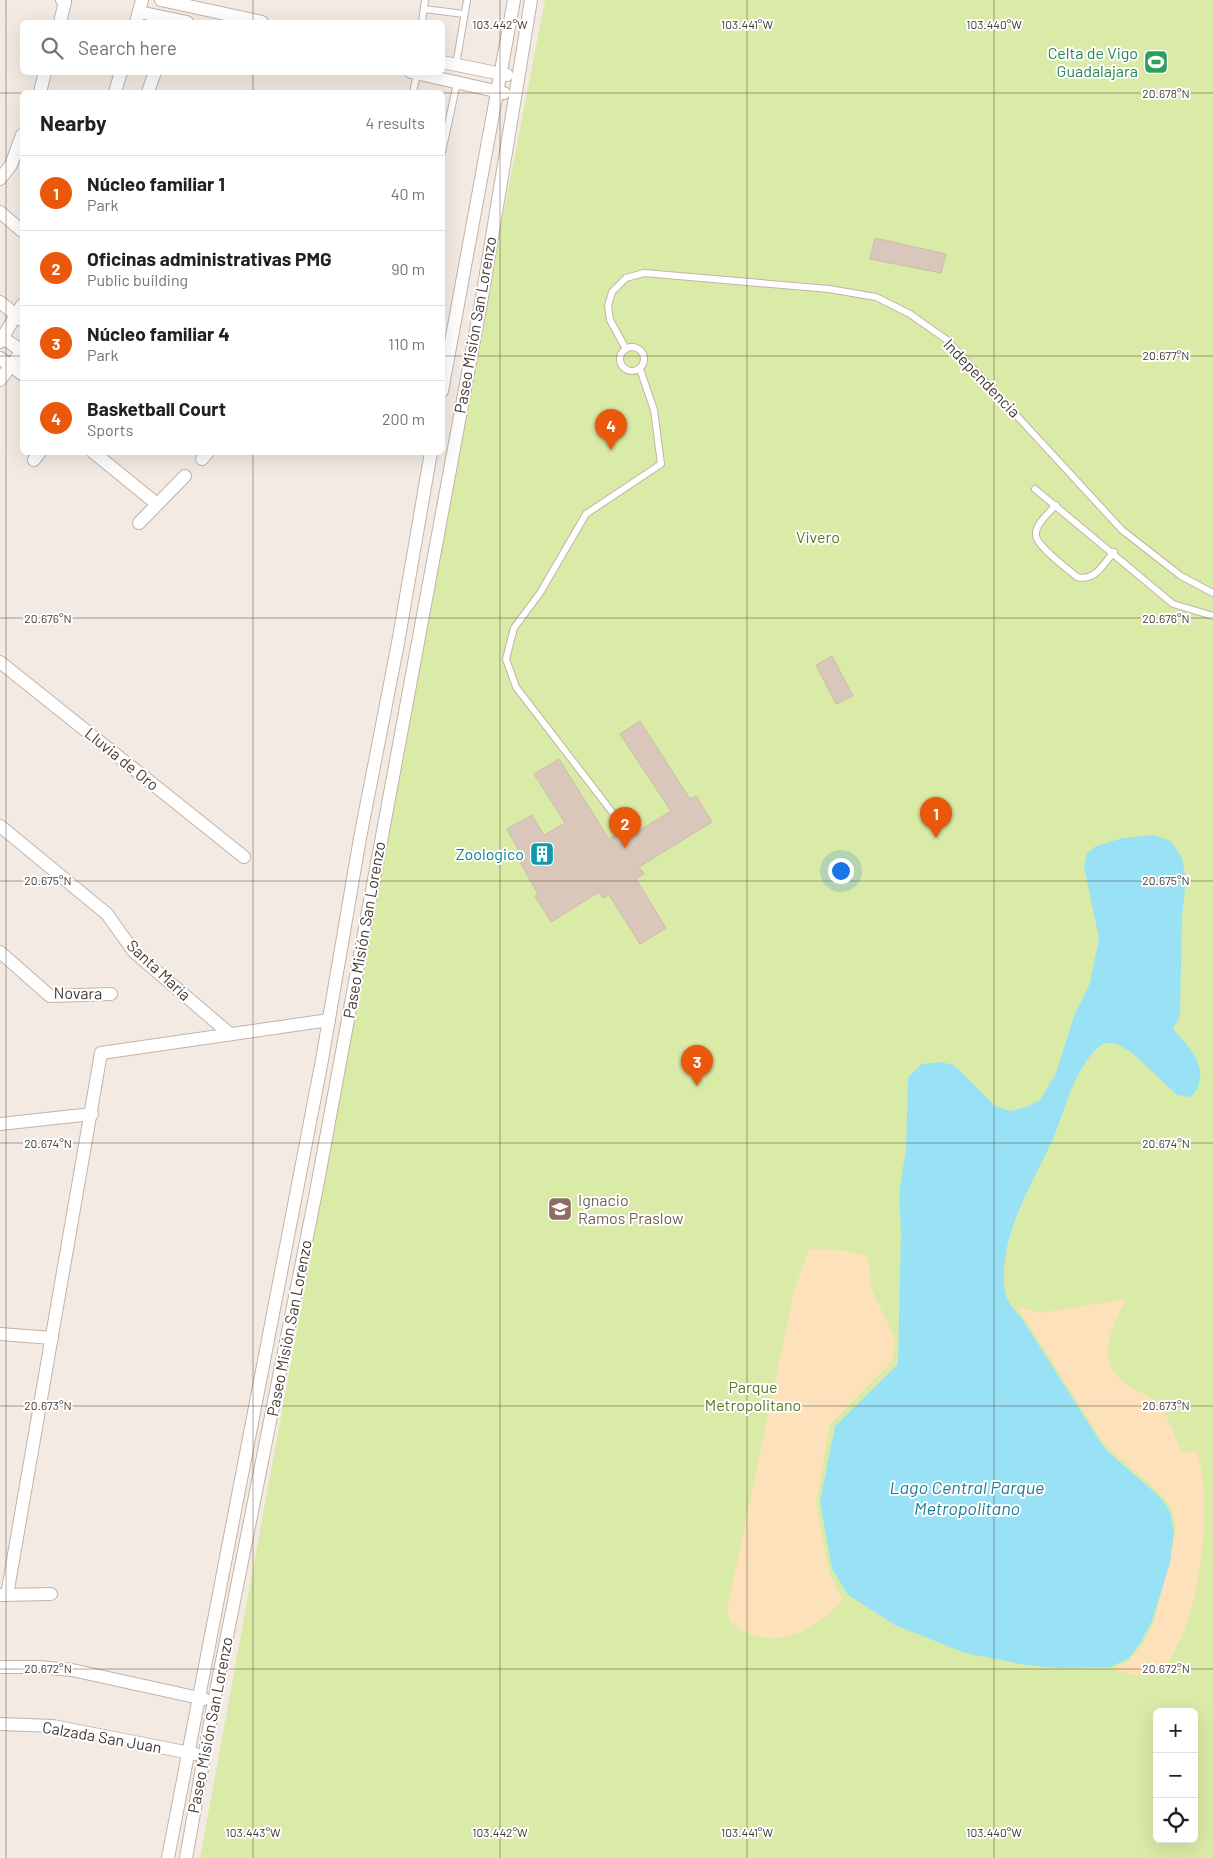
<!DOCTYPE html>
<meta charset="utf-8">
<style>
body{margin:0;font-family:Barlow,sans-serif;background:#f6f6f6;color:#202124}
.controls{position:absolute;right:15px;bottom:15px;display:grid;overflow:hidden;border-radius:8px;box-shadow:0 5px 20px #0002}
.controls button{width:45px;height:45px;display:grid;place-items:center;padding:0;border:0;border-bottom:1px solid #e0e0e0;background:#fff;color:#202124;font:25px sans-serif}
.you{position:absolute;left:840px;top:870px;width:18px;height:18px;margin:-12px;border:4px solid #fff;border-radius:50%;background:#1a73e8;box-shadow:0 0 0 8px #1a73e833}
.badge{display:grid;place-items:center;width:32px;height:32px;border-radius:50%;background:#ea580c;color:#fff;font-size:16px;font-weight:700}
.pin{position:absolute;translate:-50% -41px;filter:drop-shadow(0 1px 2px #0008)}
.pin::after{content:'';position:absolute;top:26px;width:18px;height:15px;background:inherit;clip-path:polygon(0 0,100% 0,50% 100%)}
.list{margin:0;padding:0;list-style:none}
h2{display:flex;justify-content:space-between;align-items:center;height:65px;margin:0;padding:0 20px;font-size:21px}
h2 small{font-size:16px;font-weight:400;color:#757577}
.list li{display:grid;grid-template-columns:32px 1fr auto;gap:15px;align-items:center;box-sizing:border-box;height:75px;padding:0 20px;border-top:1px solid #e0e0e0}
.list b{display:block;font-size:19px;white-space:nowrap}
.list p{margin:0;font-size:16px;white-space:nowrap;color:#757577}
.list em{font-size:16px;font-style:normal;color:#757577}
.icon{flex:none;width:28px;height:28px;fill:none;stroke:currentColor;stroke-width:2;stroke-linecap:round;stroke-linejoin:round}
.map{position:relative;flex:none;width:1213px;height:1858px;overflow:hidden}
.search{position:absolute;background:#fff;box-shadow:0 5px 20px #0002;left:20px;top:20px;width:425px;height:55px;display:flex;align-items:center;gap:12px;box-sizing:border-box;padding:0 18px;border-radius:8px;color:#757577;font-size:19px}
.panel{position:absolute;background:#fff;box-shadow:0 5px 20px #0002;left:20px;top:90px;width:425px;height:365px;border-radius:8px}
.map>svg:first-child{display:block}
</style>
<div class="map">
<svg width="1213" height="1858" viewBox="0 0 1213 1858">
<rect width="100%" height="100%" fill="#f3ebe3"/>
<path fill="#daeba7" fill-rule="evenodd" d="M545 0H1213V1858H200L469 391ZM1157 1712H1194V1839H1157Z"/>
<g fill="#fce1ba">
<path d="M809 1249 840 1250 868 1256 872 1290 895 1339 892 1361 830 1424 816 1503 829 1572 842 1599C820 1628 785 1646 750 1634 736 1629 730 1624 727 1610L794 1291Z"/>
<path d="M1126 1299C1112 1329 1093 1359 1127 1385 1135 1391 1146 1394 1154 1400 1167 1412 1174 1435 1182 1451L1197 1452C1213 1499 1201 1605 1176 1648 1174 1652 1171 1659 1168 1662 1161 1668 1146 1672 1137 1676L1111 1669 1129 1661 1143 1643 1154 1622 1176 1529 1172 1510 1163 1496 1104 1444 1017 1306 1040 1313Z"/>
</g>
<path fill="#99e2f6" d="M1154 835 1171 841 1182 858 1186 880 1182 916 1180 1016 1173 1029C1192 1049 1213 1072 1191 1097L1177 1095 1130 1051 1116 1044 1104 1043C1075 1063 1066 1108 1053 1139 1033 1183 1002 1230 1004 1281 1005 1299 1009 1304 1021 1317L1105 1449 1160 1497 1170 1511 1174 1532 1170 1563 1152 1621 1141 1642 1128 1659 1110 1667 1057 1668 1026 1665 965 1653 895 1625 848 1595 832 1569 820 1501 835 1426 898 1364 901 1231 899 1193 906 1149 908 1077 922 1064 940 1062 954 1065 995 1106 1010 1111 1026 1107 1040 1100 1056 1073 1074 1016 1090 983 1099 938 1084 867 1087 853 1096 846 1123 838Z"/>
<g fill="#d8c7ba" stroke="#d1baaa">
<path d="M875 238 946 254 941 273 870 259Z"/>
<path d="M832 656 853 696 836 704 816 665Z"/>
<path d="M640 721 690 799 696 796 712 822 639 867 644 874 636 879 666 928 640 944 609 895 603 898 599 892 551 922 535 896 538 894 516 855 520 853 507 829 532 815 544 835 565 823 534 774 559 759 609 839 617 834 622 841 671 811 620 734Z"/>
</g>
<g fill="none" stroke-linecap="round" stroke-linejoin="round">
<defs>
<g id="lane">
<path d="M424 9 464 14"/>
<path d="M422 22 425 0"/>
<path d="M456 65 467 0"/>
<path d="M413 92 417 74"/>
<path d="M442 152 457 83"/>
<circle cx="632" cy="359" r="12"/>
<path d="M626 349 610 320 608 306 612 292 626 278 644 273 829 289 876 297 910 314 947 340 1122 530 1181 576 1213 593"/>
<path d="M1035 489 1173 604 1213 616"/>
<path d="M1056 505C1049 513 1035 524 1036 535 1036 546 1068 569 1077 577 1095 582 1103 564 1114 552"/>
<path d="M612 812 516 687 506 659 514 628 540 593 586 514 661 464 654 410 640 369"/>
</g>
<g id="street">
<path d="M161 0 262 22"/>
<path d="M139 12 187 22"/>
<path d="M60 22 65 2 62 0"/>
<path d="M136 22 142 0"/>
<path d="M442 62 507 75"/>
<path d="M411 72 504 93"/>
<path d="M40 92 45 72"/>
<path d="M115 92 121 72"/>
<path d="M148 92 155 72"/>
<path d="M0 179 11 165 22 135"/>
<path d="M0 212 22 231"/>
<path d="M0 302 22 320"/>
<path d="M0 336 22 351"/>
<path d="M0 342 22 305"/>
<path d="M0 358 22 374"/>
<path d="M0 380 22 351"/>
<path d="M442 391 514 0"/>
<path d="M93 452 157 504"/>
<path d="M202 459 208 452"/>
<path d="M34 460 40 452"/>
<path d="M139 523 185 476"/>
<path d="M0 662 244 857"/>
<path d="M0 826 107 914 134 952 230 1034"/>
<path d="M0 952 50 996 111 994"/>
<path d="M0 1124 92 1114"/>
<path d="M0 1334 52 1338"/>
<path d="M0 1595 51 1594"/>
<path d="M7 1595 101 1053 329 1020"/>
<path d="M0 1667H38L72 1670 204 1699"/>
<path d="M0 1724 53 1726 195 1754"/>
<path d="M168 1858 322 1060 360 838 398 643 431 452"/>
<path d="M186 1858 214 1701 316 1192 483 292 531 0"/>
</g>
</defs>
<use href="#lane" stroke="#c2b3a8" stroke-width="8"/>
<use href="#street" stroke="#c2b3a8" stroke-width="14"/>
<use href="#lane" stroke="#fff" stroke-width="6"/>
<use href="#street" stroke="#fff" stroke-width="12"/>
</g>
<path fill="none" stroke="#453a33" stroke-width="1" stroke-opacity="0.45" d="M6 0V1858M253 0V22M500 0V1858M747 0V1858M994 0V1858M253 72V92M0 93H22M442 93H1213M0 356H22M442 356H1213M253 452V1858M0 618H1213M0 881H1213M0 1143H1213M0 1406H1213M0 1669H1213"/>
<defs>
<symbol id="stadium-square" viewBox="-11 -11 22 22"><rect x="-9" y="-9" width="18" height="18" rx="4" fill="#2e9e5b" stroke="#fff"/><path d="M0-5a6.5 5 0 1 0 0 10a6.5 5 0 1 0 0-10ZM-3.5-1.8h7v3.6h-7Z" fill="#fff"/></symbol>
<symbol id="building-square" viewBox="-11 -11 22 22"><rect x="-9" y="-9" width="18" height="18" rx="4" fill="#0f9aa8" stroke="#fff"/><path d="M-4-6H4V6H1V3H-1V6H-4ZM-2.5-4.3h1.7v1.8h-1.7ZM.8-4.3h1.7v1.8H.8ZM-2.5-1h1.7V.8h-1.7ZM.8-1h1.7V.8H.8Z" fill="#fff"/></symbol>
<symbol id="school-square" viewBox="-11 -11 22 22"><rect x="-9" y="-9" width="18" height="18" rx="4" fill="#8d6e63" stroke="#fff"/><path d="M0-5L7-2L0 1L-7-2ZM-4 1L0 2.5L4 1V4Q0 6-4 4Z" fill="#fff"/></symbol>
</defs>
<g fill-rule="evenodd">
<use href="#stadium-square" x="1142" y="48" width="28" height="28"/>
<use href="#building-square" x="528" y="840" width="28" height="28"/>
<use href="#school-square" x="546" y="1195" width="28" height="28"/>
</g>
<g text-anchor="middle" stroke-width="4" stroke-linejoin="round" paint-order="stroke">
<g font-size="16" fill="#27864d" stroke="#fff" text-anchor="end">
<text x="1138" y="59">Celta de Vigo<tspan x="1138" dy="18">Guadalajara</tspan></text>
</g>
<g font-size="16" fill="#453a33" stroke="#fff">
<text transform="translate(475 325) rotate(-80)" y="6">Paseo Misión San Lorenzo</text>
<text transform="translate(982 378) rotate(46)" y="6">Independencia</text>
<text transform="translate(122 759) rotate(39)" y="6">Lluvia de Oro</text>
<text transform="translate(364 930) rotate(-80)" y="6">Paseo Misión San Lorenzo</text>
<text transform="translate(159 970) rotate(43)" y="6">Santa María</text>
<text transform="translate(78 993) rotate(1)" y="6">Novara</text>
<text transform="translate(289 1328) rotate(-79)" y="6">Paseo Misión San Lorenzo</text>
<text transform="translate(210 1725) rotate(-79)" y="6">Paseo Misión San Lorenzo</text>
<text transform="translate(102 1737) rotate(10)" y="6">Calzada San Juan</text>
</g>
<g font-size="16" fill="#557b22" stroke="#fff">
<text x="818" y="543">Vivero</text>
<text x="753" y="1393">Parque<tspan x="753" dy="18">Metropolitano</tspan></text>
</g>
<g font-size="16" fill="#0d838f" stroke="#fff" text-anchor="end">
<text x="524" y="860">Zoologico</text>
</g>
<g font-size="16" fill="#785e54" stroke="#fff" text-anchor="start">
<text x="578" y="1206">Ignacio<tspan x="578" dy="18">Ramos Praslow</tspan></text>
</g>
<g font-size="18" font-style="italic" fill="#207c97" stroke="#fff">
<text x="967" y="1494">Lago Central Parque<tspan x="967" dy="21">Metropolitano</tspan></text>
</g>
</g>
<g font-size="12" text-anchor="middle" fill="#453a33" stroke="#fff" stroke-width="4" stroke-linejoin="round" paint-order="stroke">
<text x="500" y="29">103.442°W</text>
<text x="747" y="29">103.441°W</text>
<text x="994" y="29">103.440°W</text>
<text x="1166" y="98">20.678°N</text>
<text x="1166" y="360">20.677°N</text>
<text x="48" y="623">20.676°N</text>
<text x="1166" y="623">20.676°N</text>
<text x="48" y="885">20.675°N</text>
<text x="1166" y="885">20.675°N</text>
<text x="48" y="1148">20.674°N</text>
<text x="1166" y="1148">20.674°N</text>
<text x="48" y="1410">20.673°N</text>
<text x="1166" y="1410">20.673°N</text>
<text x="48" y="1673">20.672°N</text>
<text x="1166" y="1673">20.672°N</text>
<text x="253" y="1837">103.443°W</text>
<text x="500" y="1837">103.442°W</text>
<text x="747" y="1837">103.441°W</text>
<text x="994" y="1837">103.440°W</text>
</g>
</svg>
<div class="controls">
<button>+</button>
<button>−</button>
<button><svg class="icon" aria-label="locate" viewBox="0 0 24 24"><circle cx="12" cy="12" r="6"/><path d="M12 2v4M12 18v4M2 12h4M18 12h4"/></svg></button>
</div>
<div class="you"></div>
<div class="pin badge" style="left:936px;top:838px">1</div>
<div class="pin badge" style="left:625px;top:848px">2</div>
<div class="pin badge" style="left:697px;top:1086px">3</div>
<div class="pin badge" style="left:611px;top:450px">4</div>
<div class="search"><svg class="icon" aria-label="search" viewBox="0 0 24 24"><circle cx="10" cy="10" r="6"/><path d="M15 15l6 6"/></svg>Search here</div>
<section class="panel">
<h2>Nearby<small>4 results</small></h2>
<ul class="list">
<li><span class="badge">1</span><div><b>Núcleo familiar 1</b><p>Park</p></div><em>40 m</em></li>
<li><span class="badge">2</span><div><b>Oficinas administrativas PMG</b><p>Public building</p></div><em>90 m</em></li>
<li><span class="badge">3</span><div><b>Núcleo familiar 4</b><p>Park</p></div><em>110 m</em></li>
<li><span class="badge">4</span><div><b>Basketball Court</b><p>Sports</p></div><em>200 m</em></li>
</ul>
</section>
</div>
